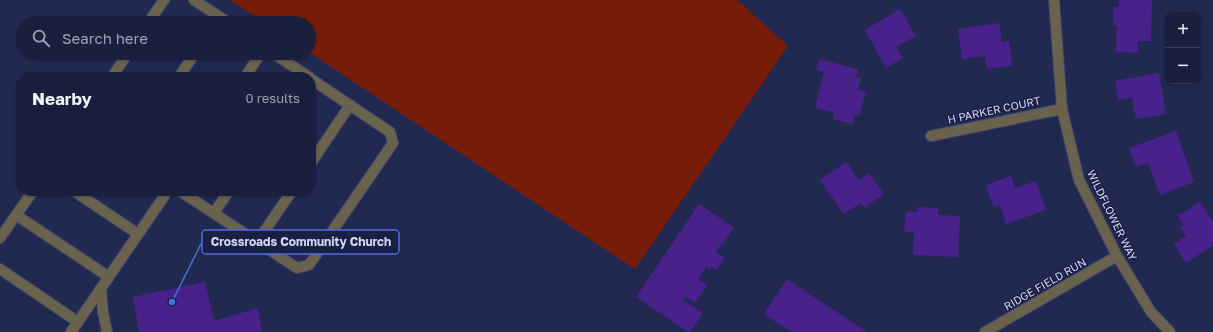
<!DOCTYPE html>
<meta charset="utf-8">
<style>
body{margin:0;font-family:"Golos Text",sans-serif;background:#272c48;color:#f1f3f6}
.controls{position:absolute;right:12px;top:12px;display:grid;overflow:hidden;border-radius:8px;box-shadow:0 1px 3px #0004}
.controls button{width:36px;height:36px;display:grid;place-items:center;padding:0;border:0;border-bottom:1px solid #383d57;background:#1a1f3d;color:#f1f3f6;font:20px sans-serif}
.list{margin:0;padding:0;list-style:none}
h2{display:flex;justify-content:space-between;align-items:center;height:52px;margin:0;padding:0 16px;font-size:17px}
h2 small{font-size:13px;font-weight:400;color:#9fa2b0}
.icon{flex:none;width:22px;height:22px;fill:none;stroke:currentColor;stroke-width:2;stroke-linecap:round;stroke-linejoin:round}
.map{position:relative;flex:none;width:1213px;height:332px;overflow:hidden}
.search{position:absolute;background:#1a1f3d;box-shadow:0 1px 3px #0004;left:16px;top:16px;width:300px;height:44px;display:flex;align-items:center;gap:10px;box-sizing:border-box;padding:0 14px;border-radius:22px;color:#9fa2b0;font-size:15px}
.panel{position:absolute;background:#1a1f3d;box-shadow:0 1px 3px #0004;left:16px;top:72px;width:300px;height:124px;border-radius:16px}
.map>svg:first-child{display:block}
</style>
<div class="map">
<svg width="1213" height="332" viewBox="0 0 1213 332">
<rect width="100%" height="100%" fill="#222951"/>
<path fill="#771c08" d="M230 0H737L788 46 635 269 309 52V23H265Z"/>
<g fill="#48218b">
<path d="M1119 0H1152L1151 41H1138V53L1116 52 1117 25H1113V7H1119Z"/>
<path d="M900 9 916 36 896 47 903 58 886 68 865 30Z"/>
<path d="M999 23 1002 42 1009 41 1012 65 987 69 985 56 962 59 958 29Z"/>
<path d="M819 59 858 69 856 77 861 78 858 90 866 92 859 116 855 115 852 124 833 119 834 113 815 108 824 72 816 70Z"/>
<path d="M1159 73 1166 114 1136 119 1132 97 1118 100 1115 81Z"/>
<path d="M1176 131 1194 182 1160 195 1148 163 1136 167 1129 148Z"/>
<path d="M846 162 859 180 869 173 884 194 864 208 861 203 844 214 820 180Z"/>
<path d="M1011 176 1015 188 1036 181 1046 210 1006 224 1000 205 994 207 986 185Z"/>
<path d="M1200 202 1213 222V245L1186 263 1174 244 1186 236 1180 227 1184 225 1178 216Z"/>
<path d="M699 204 734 228 723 244 722 243 716 252 724 258 716 270 711 267 710 270 706 267 698 279 707 285 695 303 686 297 683 300 703 313 690 332H688L636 297Z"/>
<path d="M917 207 938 208V215L960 216 958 257 913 255 914 232H904L906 211 917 212Z"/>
<path d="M787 279 818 300 867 332H791L764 314Z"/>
<path d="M205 282 214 321 258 308 262 332H139L133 297Z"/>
</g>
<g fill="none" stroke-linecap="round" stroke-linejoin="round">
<defs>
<g id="service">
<path d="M194 0 229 23"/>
<path d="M148 23 164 0"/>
<path d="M273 53 309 77"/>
<path d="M112 77 128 53"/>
<path d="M179 77 195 53"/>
<path d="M245 77 261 53"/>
<path d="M311 163 350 105"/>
<path d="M74 191 138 234"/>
<path d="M180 191 297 268 309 265 393 143 390 132 311 79"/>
<path d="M214 213 229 191"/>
<path d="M16 215 109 277"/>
<path d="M0 238 33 191"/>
<path d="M257 242 292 191"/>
<path d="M0 269 78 322"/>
</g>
<g id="minor">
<path d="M1054 0 1062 109 1079 180 1117 256 1151 312 1170 332"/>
<path d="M931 136 1062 109"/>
<path d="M101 288 103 312 107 332"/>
<path d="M71 332 165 195"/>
<path d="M985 332 1117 256"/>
</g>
</defs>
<use href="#service" stroke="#3e456b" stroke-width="12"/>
<use href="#minor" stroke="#3e456b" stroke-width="12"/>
<use href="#service" stroke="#69634e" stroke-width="10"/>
<use href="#minor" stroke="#69634e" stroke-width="10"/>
</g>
<g text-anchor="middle" stroke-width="3" stroke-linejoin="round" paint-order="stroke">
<g font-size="11" fill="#d1d8f2" stroke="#191f45">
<text transform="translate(994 110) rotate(-12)" y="4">H PARKER COURT</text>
<text transform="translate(1112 215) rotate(64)" y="4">WILDFLOWER WAY</text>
<text transform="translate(1045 284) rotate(-30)" y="4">RIDGE FIELD RUN</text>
</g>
</g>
<path fill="none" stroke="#4a70de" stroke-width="1.5" d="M172 302L202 242"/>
<circle fill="#4a70de" stroke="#191f45" stroke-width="1.5" cx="172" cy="302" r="4"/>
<rect fill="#191f45" stroke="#4a70de" stroke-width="1.5" x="202" y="230" width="197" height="24" rx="4"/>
<g font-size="12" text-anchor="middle" font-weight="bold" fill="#d1d8f2">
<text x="301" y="246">Crossroads Community Church</text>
</g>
</svg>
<div class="controls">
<button>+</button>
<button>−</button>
</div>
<div class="search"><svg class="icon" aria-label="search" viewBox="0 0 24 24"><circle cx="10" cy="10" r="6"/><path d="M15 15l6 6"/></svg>Search here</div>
<section class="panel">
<h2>Nearby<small>0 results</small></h2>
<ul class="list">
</ul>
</section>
</div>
